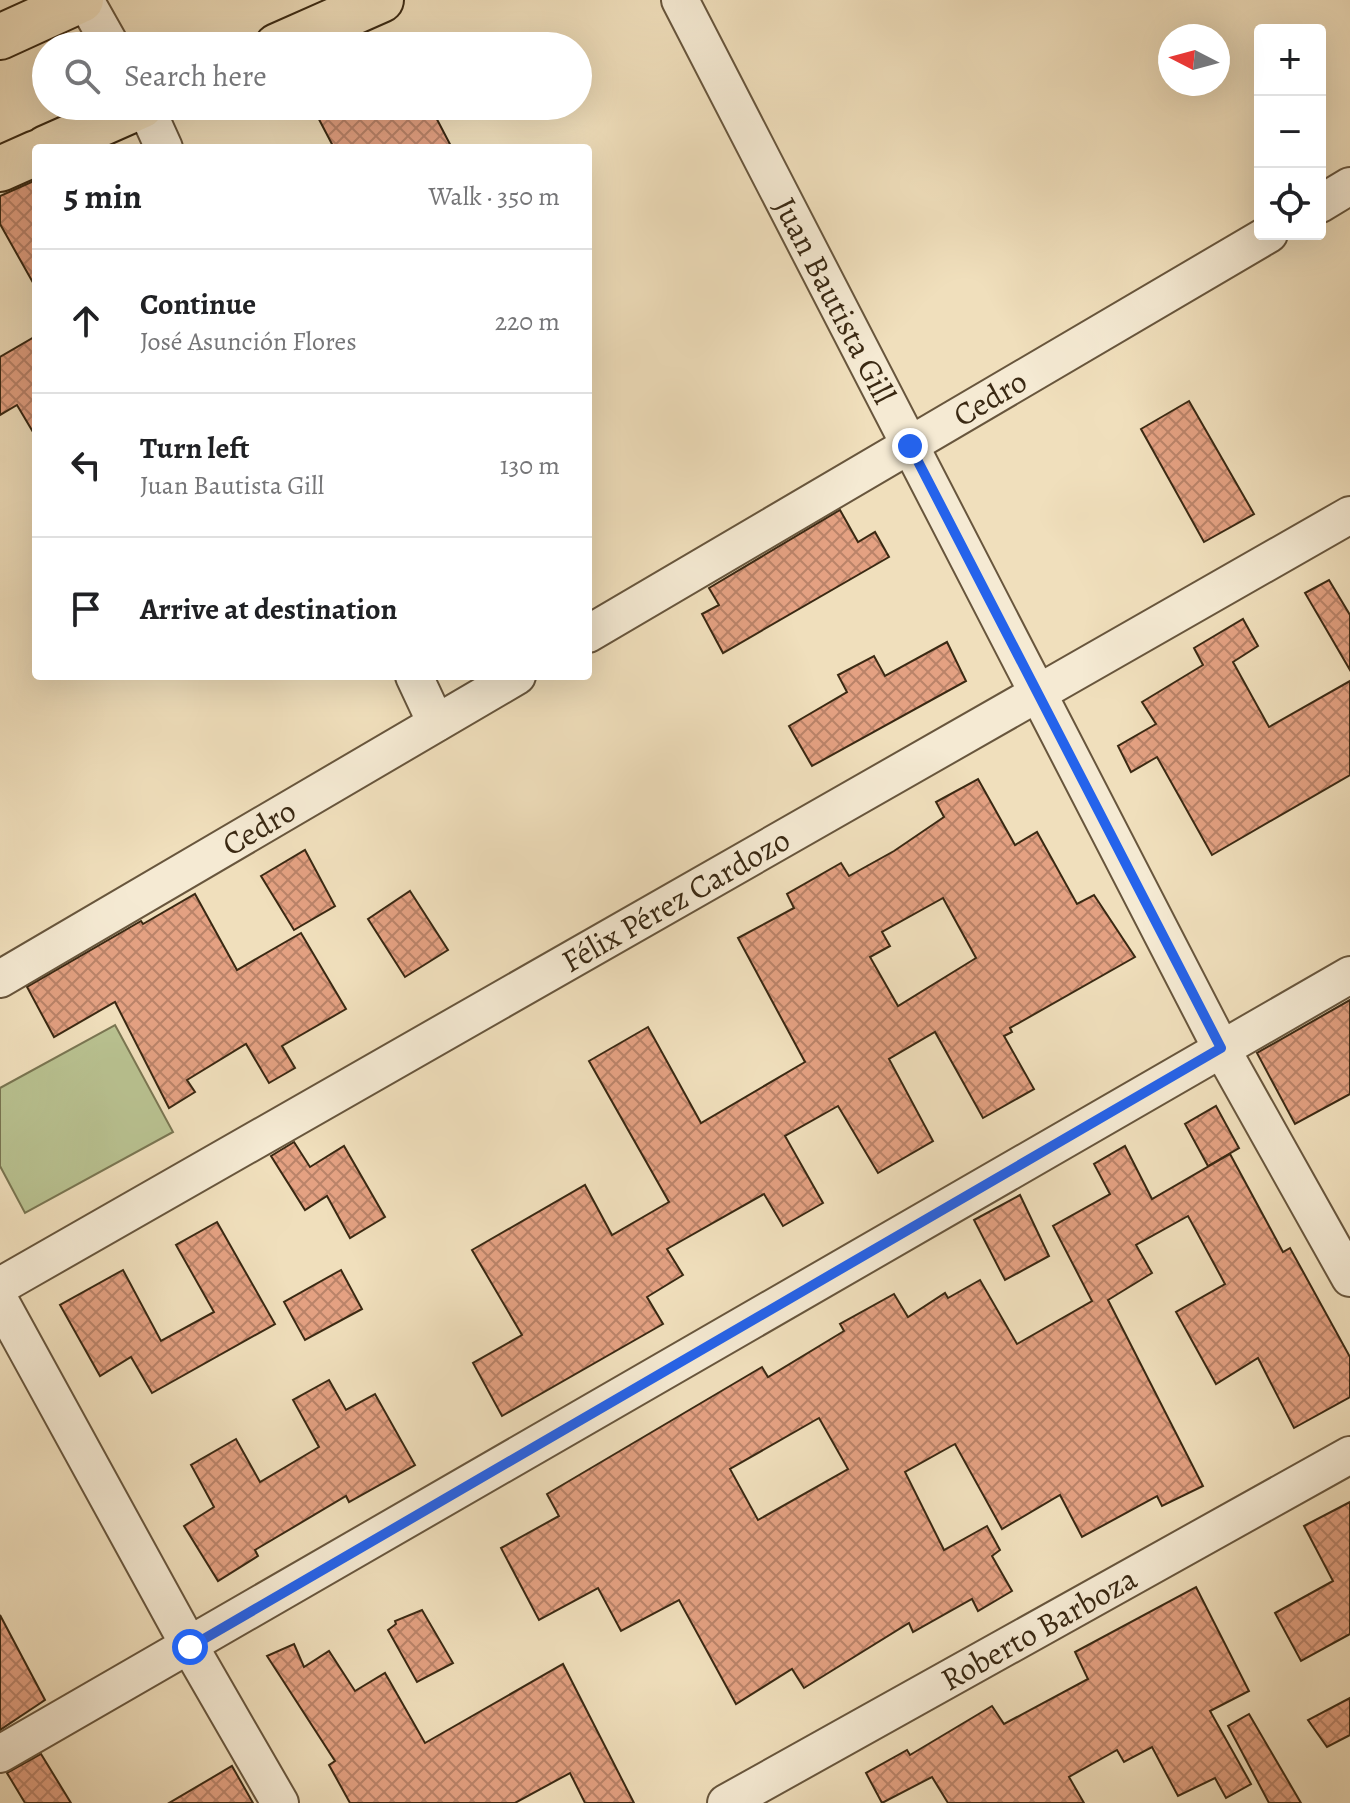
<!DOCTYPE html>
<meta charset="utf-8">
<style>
body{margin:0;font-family:Alegreya,serif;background:#f2f2f2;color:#202124}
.controls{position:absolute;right:24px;top:24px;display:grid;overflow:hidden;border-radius:8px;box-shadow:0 8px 32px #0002}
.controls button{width:72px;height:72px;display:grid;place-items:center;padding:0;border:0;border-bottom:2px solid #e0e0e0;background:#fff;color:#202124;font:40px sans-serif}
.compass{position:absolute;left:1158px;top:24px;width:72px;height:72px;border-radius:50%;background:#fff;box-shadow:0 8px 32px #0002;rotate:276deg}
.stop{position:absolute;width:24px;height:24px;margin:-18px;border:6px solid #2563eb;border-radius:50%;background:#fff}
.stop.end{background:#2563eb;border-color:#fff;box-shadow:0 2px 8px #0008}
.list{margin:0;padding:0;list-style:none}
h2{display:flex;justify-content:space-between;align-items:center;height:104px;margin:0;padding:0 32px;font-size:34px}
h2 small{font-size:26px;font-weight:400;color:#757577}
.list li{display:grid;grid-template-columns:52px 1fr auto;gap:24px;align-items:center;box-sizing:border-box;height:144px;padding:0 32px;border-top:2px solid #e0e0e0}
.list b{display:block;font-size:30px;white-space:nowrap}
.list p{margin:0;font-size:26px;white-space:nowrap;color:#757577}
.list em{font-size:26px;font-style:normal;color:#757577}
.icon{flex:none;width:44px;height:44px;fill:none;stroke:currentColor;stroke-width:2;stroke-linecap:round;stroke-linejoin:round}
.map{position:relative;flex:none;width:1350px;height:1803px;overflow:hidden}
.search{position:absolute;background:#fff;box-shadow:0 8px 32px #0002;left:32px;top:32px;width:560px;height:88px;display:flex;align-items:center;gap:20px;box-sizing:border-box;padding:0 28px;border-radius:44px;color:#757577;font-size:30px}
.panel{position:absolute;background:#fff;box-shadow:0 8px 32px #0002;left:32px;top:144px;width:560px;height:536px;border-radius:8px}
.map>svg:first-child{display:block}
</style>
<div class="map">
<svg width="1350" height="1803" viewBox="0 0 1350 1803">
<defs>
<pattern id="building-cross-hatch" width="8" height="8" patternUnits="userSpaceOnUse" patternTransform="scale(2)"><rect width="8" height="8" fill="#e4a182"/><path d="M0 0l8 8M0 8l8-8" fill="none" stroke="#ba8369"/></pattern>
</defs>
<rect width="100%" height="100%" fill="#f0dfbc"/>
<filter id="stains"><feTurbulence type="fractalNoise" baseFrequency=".0025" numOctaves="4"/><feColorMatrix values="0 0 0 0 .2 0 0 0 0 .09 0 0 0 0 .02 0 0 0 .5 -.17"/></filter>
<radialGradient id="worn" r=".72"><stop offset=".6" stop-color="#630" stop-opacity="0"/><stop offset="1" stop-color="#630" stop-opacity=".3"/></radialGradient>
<path fill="#b9c291" stroke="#7a7652" stroke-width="2" d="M115 1025 173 1132 25 1213 0 1166V1088Z"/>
<g fill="url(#building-cross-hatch)" stroke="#3a2913" stroke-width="2" fill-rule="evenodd">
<path d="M312 106H430L452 148H334Z"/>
<path d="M36 180V288L0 224V196Z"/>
<path d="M36 336V437L17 405 0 415V357Z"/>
<path d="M1189 401 1254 514 1204 542 1141 429Z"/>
<path d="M840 510 858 542 875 532 889 557 723 653 702 614 719 605 709 588Z"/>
<path d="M1329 580 1350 615V670L1305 593Z"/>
<path d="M1243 619 1258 646 1233 662 1269 727 1350 681V775L1212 855 1157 757 1131 772 1118 746 1156 724 1142 702 1203 665 1194 648Z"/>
<path d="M947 642 966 681 812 766 789 726 847 692 838 675 874 656 885 676Z"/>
<path d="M978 779 1015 845 1037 832 1077 904 1094 895 1135 957 1010 1028 1012 1032 1004 1036 1034 1089 983 1118 935 1032 889 1059 933 1141 878 1173 838 1106 785 1136 823 1203 783 1226 764 1194 667 1249 683 1275 647 1297 663 1324 502 1416 473 1363 522 1335 472 1250 585 1185 612 1235 669 1202 589 1061 648 1027 701 1123 805 1062 738 938 794 908 787 894 841 863 849 876 894 851 944 817 936 802ZM943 898 976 958 898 1006 870 957 890 946 882 932Z"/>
<path d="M305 850 335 906 294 930 261 876Z"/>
<path d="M410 891 448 950 405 977 368 919Z"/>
<path d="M195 894 237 970 301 933 346 1009 282 1046 295 1068 269 1083 246 1044 187 1080 195 1092 169 1108 115 1002 54 1037 27 987 141 921 143 924Z"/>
<path d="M1350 1000V1094L1295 1124 1257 1053Z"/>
<path d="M1216 1106 1239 1148 1208 1166 1185 1124Z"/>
<path d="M294 1142 310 1167 344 1146 385 1217 350 1238 327 1196 305 1210 271 1156Z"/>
<path d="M1125 1146 1152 1199 1230 1154 1283 1252 1290 1248 1350 1357V1397L1294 1428 1258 1358 1216 1384 1176 1312 1225 1284 1188 1216 1136 1245 1152 1273 1108 1300 1203 1486 1162 1506 1157 1496 1082 1537 1060 1495 1002 1529 955 1444 905 1472 944 1550 987 1526 1000 1550 992 1556 1012 1591 978 1611 972 1599 913 1632 909 1623 804 1688 792 1669 736 1704 679 1600 621 1631 598 1588 539 1620 501 1548 559 1516 547 1494 762 1367 768 1377 844 1331 840 1324 894 1294 908 1317 945 1293 948 1298 980 1280 1017 1344 1092 1301 1053 1226 1110 1194 1094 1164ZM819 1418 848 1469 758 1520 730 1469Z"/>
<path d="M1020 1195 1049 1256 1005 1280 974 1220Z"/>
<path d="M217 1222 275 1324 152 1393 131 1357 100 1376 60 1305 123 1270 161 1341 214 1312 176 1245Z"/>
<path d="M341 1270 362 1309 305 1340 284 1302Z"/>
<path d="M329 1380 346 1410 375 1394 415 1465 349 1502 346 1496 255 1550 258 1556 218 1581 184 1526 214 1507 191 1465 236 1439 260 1482 319 1447 293 1400Z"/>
<path d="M1350 1502V1634L1301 1661 1275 1613 1333 1581 1304 1526Z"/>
<path d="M1196 1587 1249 1691 1210 1711 1251 1784 1226 1798 1215 1778 1178 1796 1152 1747 1124 1762 1117 1750 1069 1777 1084 1803H948L932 1777 882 1803 866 1773 907 1750 910 1755 992 1706 1004 1724 1088 1679 1075 1652Z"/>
<path d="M422 1610 453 1663 417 1682 388 1630 396 1624 395 1621Z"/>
<path d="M0 1615 45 1700 0 1730Z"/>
<path d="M294 1644 304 1667 329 1651 355 1691 385 1673 425 1743 563 1664 634 1803H585L570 1773 515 1803H350L329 1765 335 1761 267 1656Z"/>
<path d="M1350 1698V1735L1327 1747 1308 1720Z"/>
<path d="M1249 1714 1301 1803H1269L1228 1726Z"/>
<path d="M41 1754 71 1803H25L7 1773Z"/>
<path d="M232 1766 253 1803H169Z"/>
</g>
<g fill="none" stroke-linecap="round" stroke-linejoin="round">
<defs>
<g id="minor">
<path d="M85 0 111 46"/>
<path id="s1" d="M680 0 1221 1048 1350 1278"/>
<path d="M145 106 164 148"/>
<path d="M1320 204 1350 186"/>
<path id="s2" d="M588 634 1269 234"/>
<path d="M414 676 436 723"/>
<path id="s3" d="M0 979 517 676"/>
<path id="s4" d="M0 1286 1350 515"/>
<path d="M0 1301 190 1647 280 1803"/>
<path d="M0 1754 1350 975"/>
<path id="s5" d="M726 1803 1350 1455"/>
</g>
<g id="major">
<path d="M0 37 81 0"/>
<path d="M277 46 381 0"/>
<path d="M46 148 141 106"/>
<path d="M0 169 36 153"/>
</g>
</defs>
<use href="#minor" stroke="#68563d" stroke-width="40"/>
<use href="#major" stroke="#3a2913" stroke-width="48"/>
<use href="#minor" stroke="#f5ead3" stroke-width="36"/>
<use href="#major" stroke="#f0dfbc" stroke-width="44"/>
</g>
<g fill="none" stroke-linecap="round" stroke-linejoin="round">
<path stroke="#2563eb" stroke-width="10" d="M190 1647 1221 1048 910 446"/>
</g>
<g text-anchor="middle" stroke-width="7" stroke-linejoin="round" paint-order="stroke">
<g font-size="32" fill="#3a2913" stroke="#f5ead3">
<text dy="11" stroke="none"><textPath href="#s1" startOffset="338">Juan Bautista Gill</textPath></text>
<text dy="11" stroke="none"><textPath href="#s2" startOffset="466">Cedro</textPath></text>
<text dy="11" stroke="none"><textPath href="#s3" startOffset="300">Cedro</textPath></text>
<text dy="11" stroke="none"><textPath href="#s4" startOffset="778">Félix Pérez Cardozo</textPath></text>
<text dy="11" stroke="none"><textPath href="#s5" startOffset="358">Roberto Barboza</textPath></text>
</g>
</g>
<rect width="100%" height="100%" filter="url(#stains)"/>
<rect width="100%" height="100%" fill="url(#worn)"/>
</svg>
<div class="controls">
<button>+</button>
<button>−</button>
<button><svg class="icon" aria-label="locate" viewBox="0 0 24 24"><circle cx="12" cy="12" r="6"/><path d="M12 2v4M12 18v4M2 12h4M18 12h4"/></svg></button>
</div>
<svg class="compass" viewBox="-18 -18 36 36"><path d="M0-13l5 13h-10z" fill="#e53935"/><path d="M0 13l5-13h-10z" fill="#757577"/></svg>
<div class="stop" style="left:190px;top:1647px"></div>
<div class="stop end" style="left:910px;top:446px"></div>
<div class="search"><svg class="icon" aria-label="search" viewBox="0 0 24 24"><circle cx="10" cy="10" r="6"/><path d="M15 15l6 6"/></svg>Search here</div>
<section class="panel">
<h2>5 min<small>Walk · 350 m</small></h2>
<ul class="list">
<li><svg class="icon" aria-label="ahead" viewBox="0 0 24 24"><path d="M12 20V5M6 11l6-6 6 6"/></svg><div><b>Continue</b><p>José Asunción Flores</p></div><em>220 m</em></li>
<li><svg class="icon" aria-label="left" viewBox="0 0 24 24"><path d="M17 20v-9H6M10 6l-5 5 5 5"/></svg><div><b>Turn left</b><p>Juan Bautista Gill</p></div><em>130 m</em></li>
<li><svg class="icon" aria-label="arrive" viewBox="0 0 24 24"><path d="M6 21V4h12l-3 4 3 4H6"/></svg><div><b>Arrive at destination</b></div></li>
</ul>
</section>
</div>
